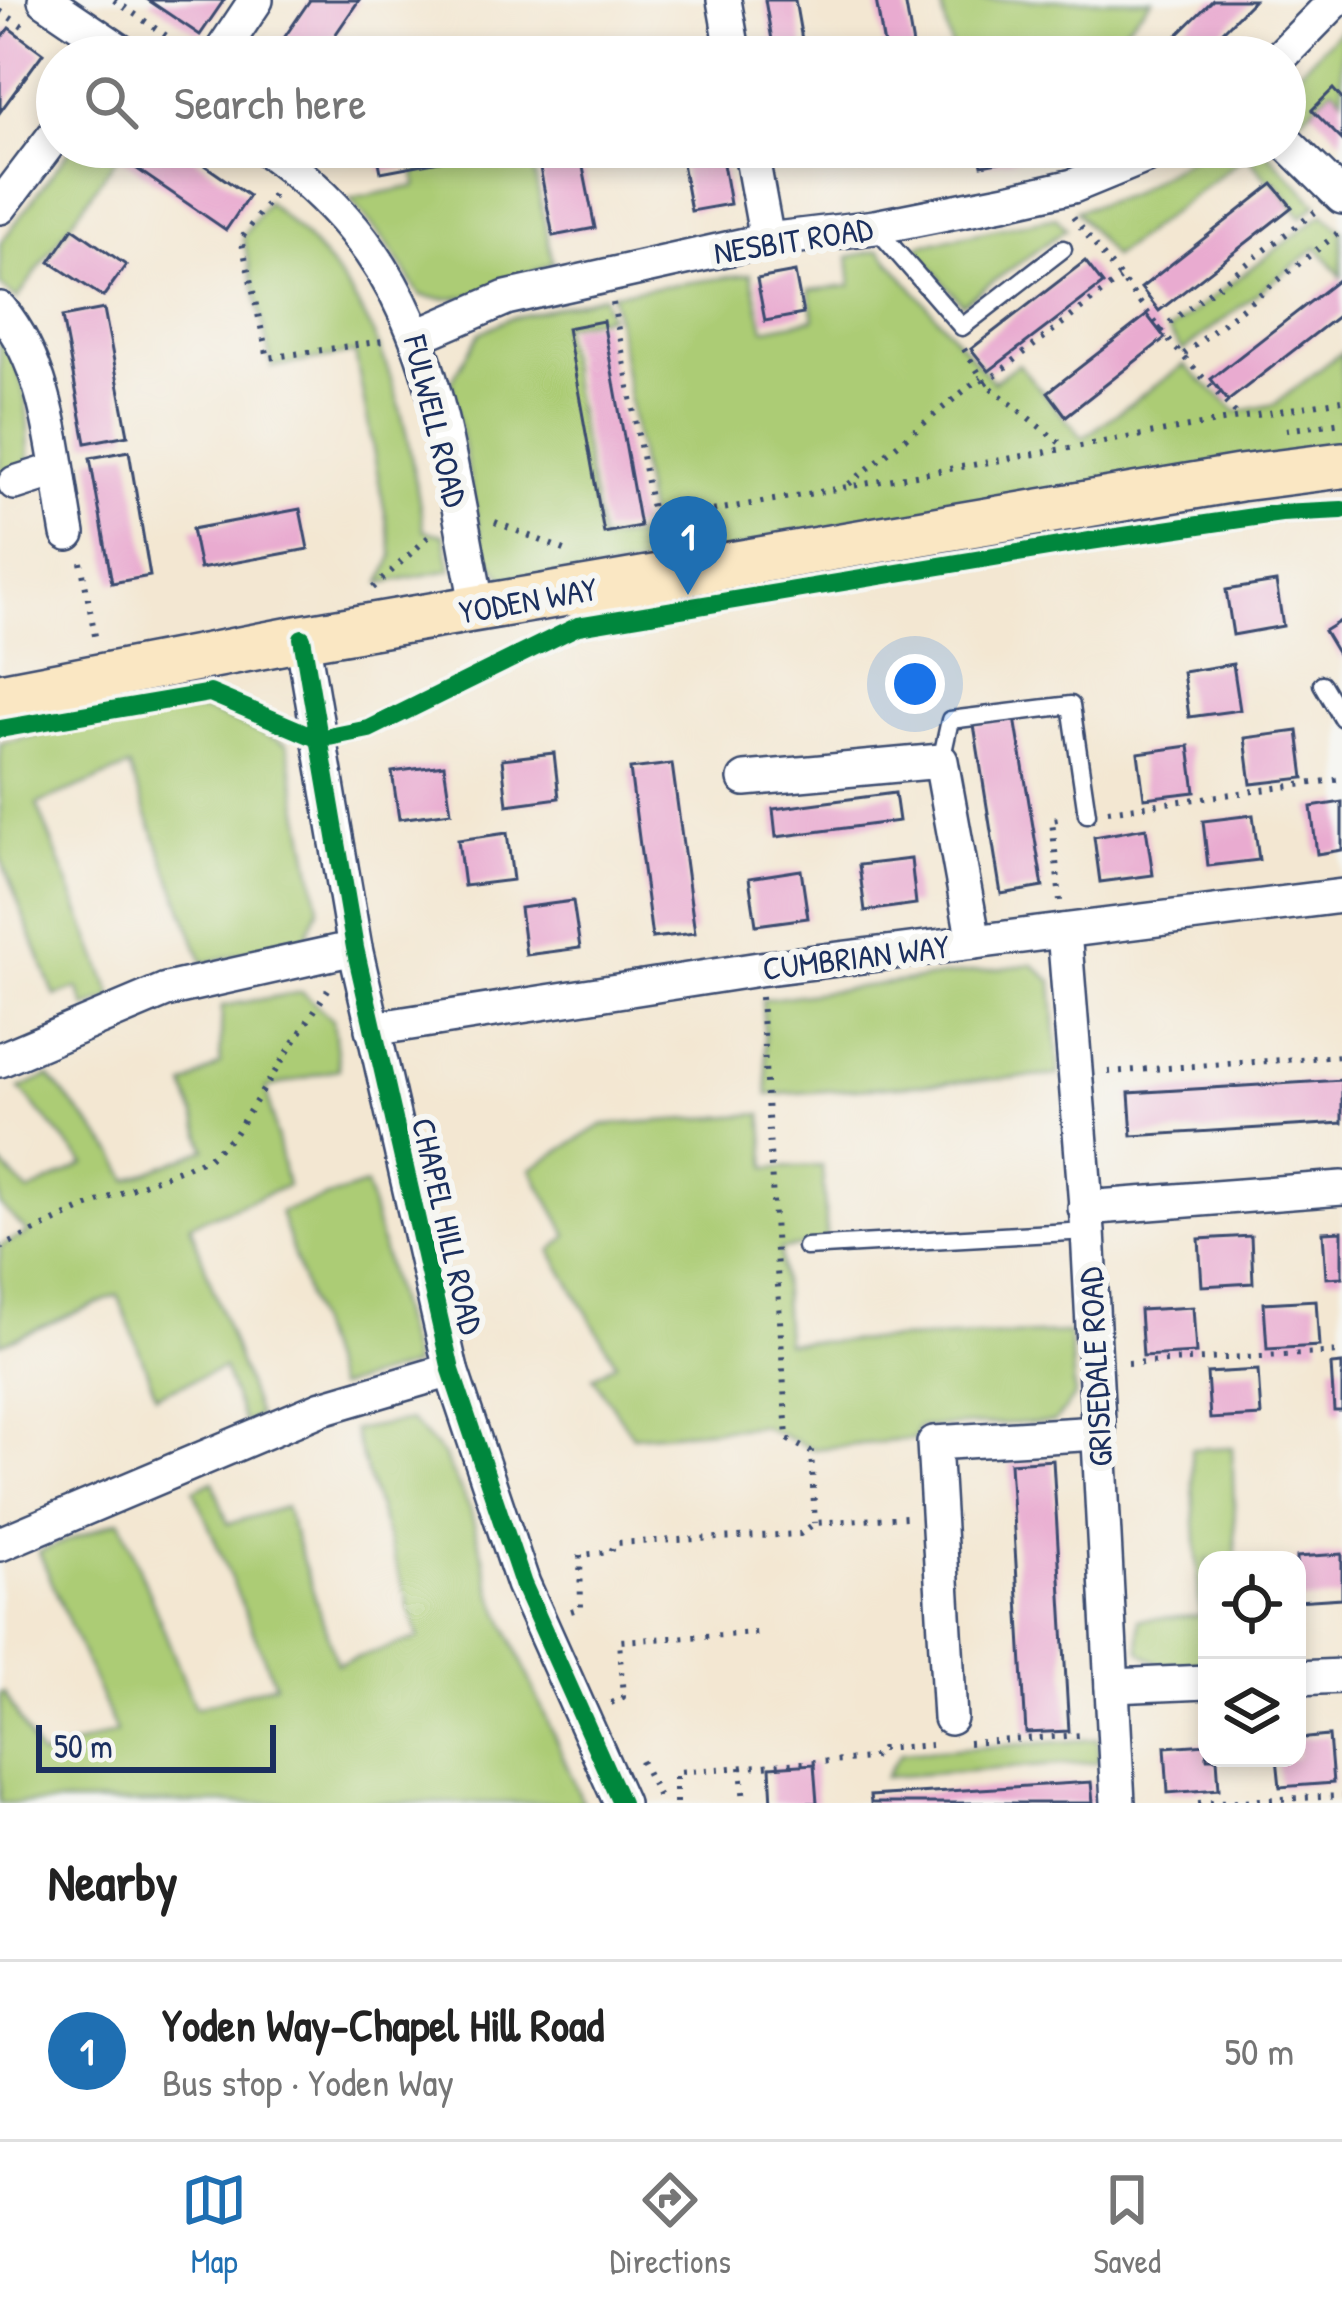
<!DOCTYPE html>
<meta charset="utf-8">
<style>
body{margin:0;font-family:"Patrick Hand",sans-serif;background:#f6f6f6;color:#222}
.controls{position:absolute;right:36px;bottom:36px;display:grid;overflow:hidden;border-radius:24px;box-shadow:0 6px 18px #0003}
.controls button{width:108px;height:108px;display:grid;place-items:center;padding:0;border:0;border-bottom:3px solid #e0e0e0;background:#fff;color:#222;font:60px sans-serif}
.scale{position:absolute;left:36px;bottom:30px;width:240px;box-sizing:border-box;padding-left:12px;border:6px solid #1b2f5e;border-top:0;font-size:33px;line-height:42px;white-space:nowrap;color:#1b2f5e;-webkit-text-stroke:9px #f6f6f2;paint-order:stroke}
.you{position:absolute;left:915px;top:684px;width:42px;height:42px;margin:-30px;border:9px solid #fff;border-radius:50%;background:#1a73e8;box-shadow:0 0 0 18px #1a73e833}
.badge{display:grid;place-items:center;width:78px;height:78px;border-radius:50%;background:#1f6fb2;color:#fff;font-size:39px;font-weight:700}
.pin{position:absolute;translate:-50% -99px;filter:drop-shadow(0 3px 6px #0008)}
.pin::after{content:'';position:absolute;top:63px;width:42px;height:36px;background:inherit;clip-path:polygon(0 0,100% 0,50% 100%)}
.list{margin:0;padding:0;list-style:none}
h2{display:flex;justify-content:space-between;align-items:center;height:156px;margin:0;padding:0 48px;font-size:51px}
h2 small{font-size:39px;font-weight:400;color:#767676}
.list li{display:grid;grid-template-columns:78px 1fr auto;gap:36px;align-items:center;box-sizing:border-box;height:180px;padding:0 48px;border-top:3px solid #e0e0e0}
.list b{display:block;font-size:45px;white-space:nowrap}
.list p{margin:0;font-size:39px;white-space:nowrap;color:#767676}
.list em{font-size:39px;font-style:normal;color:#767676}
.icon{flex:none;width:66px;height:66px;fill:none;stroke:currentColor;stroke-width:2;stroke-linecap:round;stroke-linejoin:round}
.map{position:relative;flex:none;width:1342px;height:1803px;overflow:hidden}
.search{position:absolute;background:#fff;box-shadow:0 6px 18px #0003;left:36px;right:36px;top:36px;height:132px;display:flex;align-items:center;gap:30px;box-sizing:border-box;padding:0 42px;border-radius:66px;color:#767676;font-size:45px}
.sheet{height:336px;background:#fff}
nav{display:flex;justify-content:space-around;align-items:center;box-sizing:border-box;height:168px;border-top:3px solid #e0e0e0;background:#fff;font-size:33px;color:#767676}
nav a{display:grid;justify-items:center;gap:6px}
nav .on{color:#1f6fb2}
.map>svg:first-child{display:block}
</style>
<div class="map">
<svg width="1342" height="1803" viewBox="0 0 1342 1803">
<rect width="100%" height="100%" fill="#f6f6f2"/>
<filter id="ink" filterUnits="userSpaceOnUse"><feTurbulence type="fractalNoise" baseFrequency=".00833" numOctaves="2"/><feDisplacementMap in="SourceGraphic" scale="24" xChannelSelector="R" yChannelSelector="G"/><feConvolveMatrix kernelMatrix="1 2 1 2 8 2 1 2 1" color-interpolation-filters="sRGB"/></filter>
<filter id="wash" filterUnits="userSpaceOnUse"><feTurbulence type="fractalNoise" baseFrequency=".004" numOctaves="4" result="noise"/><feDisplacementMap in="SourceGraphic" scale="48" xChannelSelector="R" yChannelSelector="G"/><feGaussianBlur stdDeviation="2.7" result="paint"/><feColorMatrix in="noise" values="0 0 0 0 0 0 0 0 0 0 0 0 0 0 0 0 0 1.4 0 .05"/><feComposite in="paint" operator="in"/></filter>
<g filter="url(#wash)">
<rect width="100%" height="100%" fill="#f3e7d2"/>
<g fill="#accc74" stroke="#647e69" stroke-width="3">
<path d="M940 0H1152L1097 57H954Z"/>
<path d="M1342 28V97L1333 88 1296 122 1285 119V85Z"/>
<path d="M72 147H124L17 299 0 285V244Z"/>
<path d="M1208 147H1262L1317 204 1301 217 1274 180H1268L1246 155 1113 257 1076 211 1128 195Z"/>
<path d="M530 153 553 263C509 281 467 309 420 295L386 242 350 199 416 186 415 172Z"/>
<path d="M267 202C383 299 401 389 424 531L444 535 451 570 381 583 393 556 355 353 272 367 243 237Z"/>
<path d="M1323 214 1342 230V277L1317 247 1183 351 1168 331Z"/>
<path d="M1056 217 1066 229 962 304 918 251 920 245Z"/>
<path d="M880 250 993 382 1018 364 1083 438 1184 365 1237 412 1275 404 1342 352V446L530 584 504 578 484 554 451 382 480 333 508 319 603 296 609 316 561 326 601 541 651 533 612 293 751 274 764 329 814 319 809 290 851 286 848 257Z"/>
<path d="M0 331C28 381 28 407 29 463L20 470 0 474Z"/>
<path d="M205 710 287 744 319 907 305 939 203 963 129 767 37 804 113 997 86 1008 78 988 55 996 0 856V743L119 717Z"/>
<path d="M1032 964 1052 981 1059 1075 768 1095 762 1000Z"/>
<path d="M302 992 333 1020 339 1069 266 1088 287 1186 190 1224 258 1416 244 1423 223 1368 156 1395 118 1295 0 1344V1246L28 1233 0 1205V1163L29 1192 85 1164 20 1089 49 1076 116 1155 128 1180 206 1149 185 1086 220 1064 222 1006Z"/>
<path d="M762 1114 767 1168 822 1166 827 1243 780 1249 786 1343 1069 1333 1075 1396 1054 1422 918 1427 914 1439 813 1449 761 1426 633 1436 593 1377 616 1363 551 1251 568 1236 531 1169 602 1125Z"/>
<path d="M366 1185 413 1366 336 1388 280 1212Z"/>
<path d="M410 1420 443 1455 470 1509 493 1595 583 1803H0V1693L4 1692 40 1757 116 1732 39 1552 120 1520 195 1708 275 1684 194 1490 213 1481 228 1524 285 1507 337 1664 419 1638 353 1430Z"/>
<path d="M1232 1447 1236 1560H1207V1662L1162 1666 1140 1651 1139 1619 1200 1616 1191 1449Z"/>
<path d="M1098 1739 1099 1762 885 1777 901 1753Z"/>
</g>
<g id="blocks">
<g fill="#e9abd0">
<path d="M148 0H224L200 35Z"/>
<path d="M310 0H359L320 57H271Z"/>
<path d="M765 0H795L805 57H775Z"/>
<path d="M876 0H905L915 57H886Z"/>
<path d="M1213 0H1254L1197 57H1155Z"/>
<path d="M9 28 43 53 0 112V40Z"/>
<path d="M702 43 704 57H664L662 50Z"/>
<path d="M1333 89 1342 99V140L1312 110Z"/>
<path d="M129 147H178L249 196 226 230 121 158Z"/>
<path d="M376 147H503V149L381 172Z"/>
<path d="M536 147H579L595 228 553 236Z"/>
<path d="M679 147H720L730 204 691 211Z"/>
<path d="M791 147H821L823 159 794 164Z"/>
<path d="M978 147H1017L1019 158 982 165Z"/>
<path d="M1273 184 1292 207 1159 311 1141 288Z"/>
<path d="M73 228 126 265 103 297 50 262Z"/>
<path d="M1085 261 1103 284 989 371 971 349Z"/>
<path d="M795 272 803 314 765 321 757 279Z"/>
<path d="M1342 277V313L1228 401 1211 379Z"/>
<path d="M104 309 128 435 86 443 62 317Z"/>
<path d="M1147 315 1165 338 1066 416 1048 392Z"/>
<path d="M603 321 640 526 604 533 567 328Z"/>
<path d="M129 451 150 576 112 583 90 458Z"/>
<path d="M300 509 308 549 200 569 192 529Z"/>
<path d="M1276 582 1283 626 1233 635 1226 590Z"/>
<path d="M1342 620V661L1324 631Z"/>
<path d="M1233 664 1240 710 1189 717 1183 672Z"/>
<path d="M1015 718 1043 887 1001 894 974 725Z"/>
<path d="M1298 731 1304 778 1251 784 1245 738Z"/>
<path d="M1189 746 1195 792 1144 798 1138 753Z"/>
<path d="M554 753 559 798 507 805 502 759Z"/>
<path d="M672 764 695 933 652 938 630 769Z"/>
<path d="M444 765 451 812 399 819 392 772Z"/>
<path d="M895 793 899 821 776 837 773 809Z"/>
<path d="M1342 802V850L1317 854 1311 807Z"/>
<path d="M1253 815 1259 860 1208 866 1203 821Z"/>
<path d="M1146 828 1153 875 1100 882 1094 837Z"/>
<path d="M507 833 513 880 464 886 458 840Z"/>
<path d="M911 859 916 904 865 911 859 865Z"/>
<path d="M801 870 808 918 756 925 749 878Z"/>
<path d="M573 901 580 948 526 955 520 908Z"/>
<path d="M1342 1080V1123L1132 1136 1129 1093Z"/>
<path d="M1342 1231V1277L1326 1278 1323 1232Z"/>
<path d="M1251 1236 1253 1283 1202 1286 1199 1239Z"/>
<path d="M1316 1300 1319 1346 1267 1349 1264 1303Z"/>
<path d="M1193 1307 1196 1353 1143 1356 1140 1310Z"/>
<path d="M1342 1364V1411H1334L1331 1365Z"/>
<path d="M1258 1370 1261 1416 1210 1419 1207 1373Z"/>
<path d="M1053 1460 1069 1731 1026 1733 1010 1463Z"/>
<path d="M1342 1554V1598L1297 1601V1557Z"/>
<path d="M1329 1736 1333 1783 1280 1787 1277 1758H1297V1739Z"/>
<path d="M1207 1744V1758H1217L1219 1789 1168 1793 1165 1747Z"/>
<path d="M814 1764 817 1803H772L770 1767Z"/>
<path d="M1091 1782 1093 1803H871L870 1796Z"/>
</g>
</g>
</g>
<g filter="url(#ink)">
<use href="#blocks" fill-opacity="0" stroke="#3b4b6f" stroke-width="3"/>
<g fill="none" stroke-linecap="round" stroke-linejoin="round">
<defs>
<g id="lane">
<path d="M875 227 962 327 1063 249"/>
<path d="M1322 684 1342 718"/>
<path d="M941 761 950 720 1071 705 1087 814"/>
<path d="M806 1247 1088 1231"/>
</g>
<g id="street">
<path d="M45 0 129 57"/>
<path d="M724 0 734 57"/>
<path d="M218 57 256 0"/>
<path d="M1280 57 1336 0"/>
<path d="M1285 141 1342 197"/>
<path d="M263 147C437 269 439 417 478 608"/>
<path d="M750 147 767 240"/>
<path d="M0 207 57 132"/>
<path d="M0 309C51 370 54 458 68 534"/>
<path d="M418 336 506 298 767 240 875 227 1007 201 1073 186 1168 147"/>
<path d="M15 483 56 470"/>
<path d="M302 638 355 948 451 1370 523 1584 621 1803"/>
<path d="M745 779 941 761 974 942"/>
<path d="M1064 931 1088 1231 1118 1803"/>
<path d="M372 1029 759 969 1342 896"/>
<path d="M0 1060 166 990 355 948"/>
<path d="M1085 1208 1342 1188"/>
<path d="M0 1544 322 1408 451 1370"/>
<path d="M1297 1678 1342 1676"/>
<path d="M1112 1686 1207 1682"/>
<path d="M950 1718 934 1443 1098 1433"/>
</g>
<path id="secondary" d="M0 696 302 638 1240 478 1342 465"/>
</defs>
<use href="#lane" stroke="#3b4b6f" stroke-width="21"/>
<use href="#street" stroke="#3b4b6f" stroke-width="38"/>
<use href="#secondary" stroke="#3b4b6f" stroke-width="50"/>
<g stroke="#3b4b6f" stroke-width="6" stroke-dasharray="3 9" stroke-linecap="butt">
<path d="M114 0 190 52"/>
<path d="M0 11 24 27"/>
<path d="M273 195 241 239 268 358 383 341"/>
<path d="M1073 217 1172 344 1240 418"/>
<path d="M613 303 658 540"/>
<path d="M1160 330 1315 212"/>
<path d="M964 349 985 383 1065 447"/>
<path d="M1184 354 1342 230"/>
<path d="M985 383 1120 279"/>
<path d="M1286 430 1342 422"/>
<path d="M849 484 981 377"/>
<path d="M654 521 1342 400"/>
<path d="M495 522 572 553"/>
<path d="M81 562 96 641"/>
<path d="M373 588 434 532"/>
<path d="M1108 811 1342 779"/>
<path d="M1060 901 1052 820 1065 818"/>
<path d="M761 997 787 1439 811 1452 815 1523"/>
<path d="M1108 1072 1342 1056"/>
<path d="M0 1248 83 1208 209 1158 234 1135 331 985"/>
<path d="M1128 1363 1342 1352"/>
<path d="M571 1611 581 1608 580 1555 611 1552 615 1543 800 1534 815 1523 907 1517"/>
<path d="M611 1703 623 1697 619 1641 758 1633"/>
<path d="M968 1743 1081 1735"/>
<path d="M641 1761 662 1803"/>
<path d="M741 1767 744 1803"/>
<path d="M676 1803V1772L872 1758 881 1749 931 1745"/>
<path d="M1198 1803 1342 1796"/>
</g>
<use href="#lane" stroke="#fff" stroke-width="16"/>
<use href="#street" stroke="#fff" stroke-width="33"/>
<use href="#secondary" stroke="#fae7c3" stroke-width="45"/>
<defs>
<g id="cycleway">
<path d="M302 638 355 948 451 1370 523 1584 621 1803"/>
<path d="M0 729 210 693 319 739 369 729 578 626 1090 541 1281 513 1342 510"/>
</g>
</defs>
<use href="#cycleway" stroke="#f6f6f2" stroke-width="26"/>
<use href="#cycleway" stroke="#00873e" stroke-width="18"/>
</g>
</g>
<g text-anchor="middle" stroke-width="12" stroke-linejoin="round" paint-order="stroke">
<g font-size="33" fill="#1b2f5e" stroke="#f6f6f2">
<text transform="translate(793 240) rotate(-9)" y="12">NESBIT ROAD</text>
<text transform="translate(436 421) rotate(76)" y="12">FULWELL ROAD</text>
<text transform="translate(528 600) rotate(-10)" y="12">YODEN WAY</text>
<text transform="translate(856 957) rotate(-7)" y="12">CUMBRIAN WAY</text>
<text transform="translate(448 1226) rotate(77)" y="12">CHAPEL HILL ROAD</text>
<text transform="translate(1095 1367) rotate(-93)" y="12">GRISEDALE ROAD</text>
</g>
</g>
</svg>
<div class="controls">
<button><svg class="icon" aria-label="locate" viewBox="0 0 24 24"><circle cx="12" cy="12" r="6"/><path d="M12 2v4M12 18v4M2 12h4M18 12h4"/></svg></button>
<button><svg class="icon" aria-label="layers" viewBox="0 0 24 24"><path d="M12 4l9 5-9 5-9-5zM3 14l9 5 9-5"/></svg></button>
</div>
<div class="scale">50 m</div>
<div class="you"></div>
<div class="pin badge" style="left:688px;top:595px">1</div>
<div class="search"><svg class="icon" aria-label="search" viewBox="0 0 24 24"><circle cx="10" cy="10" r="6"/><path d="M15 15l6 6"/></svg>Search here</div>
</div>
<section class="sheet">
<h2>Nearby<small></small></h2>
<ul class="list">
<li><span class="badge">1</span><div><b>Yoden Way-Chapel Hill Road</b><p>Bus stop · Yoden Way</p></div><em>50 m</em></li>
</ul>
</section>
<nav>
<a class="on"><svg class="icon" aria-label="map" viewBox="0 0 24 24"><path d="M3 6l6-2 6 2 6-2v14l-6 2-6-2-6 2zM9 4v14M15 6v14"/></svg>Map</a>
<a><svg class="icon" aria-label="directions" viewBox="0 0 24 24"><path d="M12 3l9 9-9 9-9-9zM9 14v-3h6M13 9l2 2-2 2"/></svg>Directions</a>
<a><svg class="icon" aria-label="saved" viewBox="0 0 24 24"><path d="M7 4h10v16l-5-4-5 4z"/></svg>Saved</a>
</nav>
